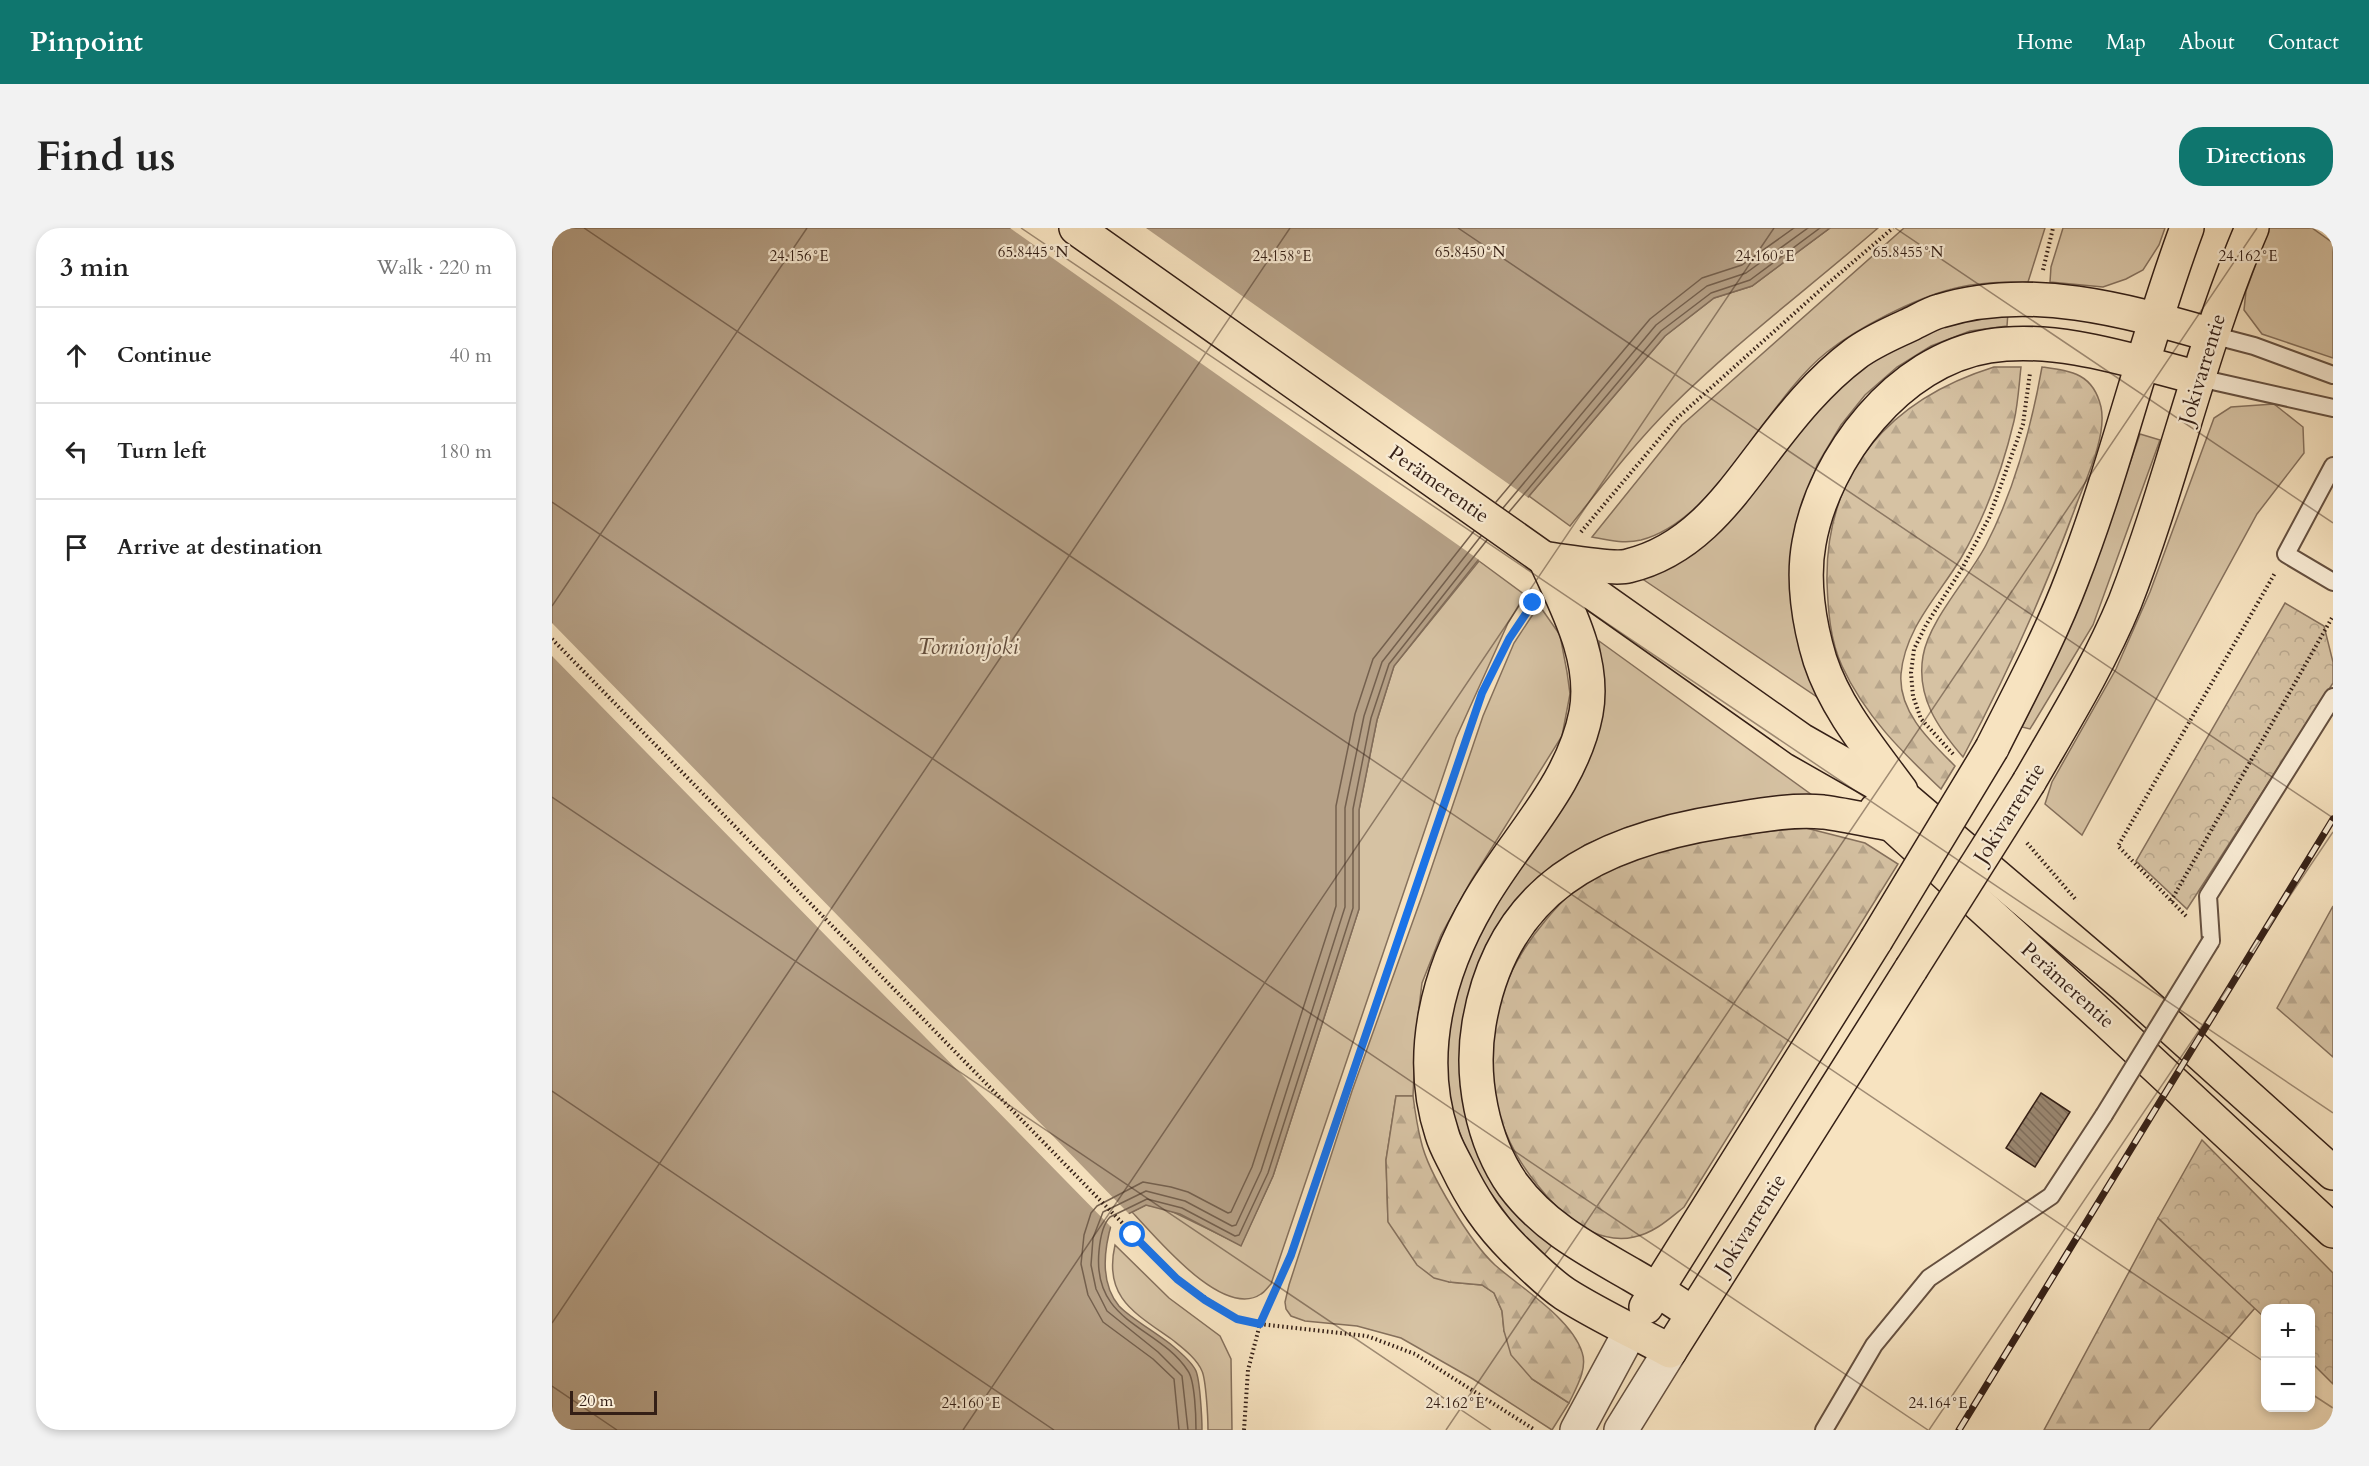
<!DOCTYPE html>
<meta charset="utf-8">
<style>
body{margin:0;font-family:Cardo,serif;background:#f2f2f2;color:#222}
.controls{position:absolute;right:18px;bottom:18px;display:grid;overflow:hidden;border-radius:12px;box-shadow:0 3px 9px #0003}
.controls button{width:54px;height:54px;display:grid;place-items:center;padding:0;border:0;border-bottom:2px solid #e0e0e0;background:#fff;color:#222;font:30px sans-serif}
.scale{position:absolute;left:18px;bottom:15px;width:87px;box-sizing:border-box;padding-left:6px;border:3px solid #341f16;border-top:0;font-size:16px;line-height:21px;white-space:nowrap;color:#341f16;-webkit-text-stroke:4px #faedd6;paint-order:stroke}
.stop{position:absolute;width:18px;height:18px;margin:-14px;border:4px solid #1a73e8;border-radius:50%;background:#fff}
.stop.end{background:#1a73e8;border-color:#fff;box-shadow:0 2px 6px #0008}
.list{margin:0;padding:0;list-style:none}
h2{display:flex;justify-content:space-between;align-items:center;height:78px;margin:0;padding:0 24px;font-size:26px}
h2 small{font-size:20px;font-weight:400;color:#767676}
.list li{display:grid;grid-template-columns:39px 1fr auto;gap:18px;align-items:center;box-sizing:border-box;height:96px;padding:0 24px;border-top:2px solid #e0e0e0}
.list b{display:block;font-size:22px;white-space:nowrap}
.list em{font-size:20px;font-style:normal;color:#767676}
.icon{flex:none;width:33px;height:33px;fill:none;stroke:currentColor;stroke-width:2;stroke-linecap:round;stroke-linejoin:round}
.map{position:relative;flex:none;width:1781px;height:1202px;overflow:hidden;border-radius:24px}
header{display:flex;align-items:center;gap:36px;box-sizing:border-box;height:84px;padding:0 30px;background:#0f766e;color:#fff}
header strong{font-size:28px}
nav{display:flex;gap:33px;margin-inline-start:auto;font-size:21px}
.intro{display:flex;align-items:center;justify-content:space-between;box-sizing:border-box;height:144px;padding:0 36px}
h1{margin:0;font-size:42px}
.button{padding:15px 27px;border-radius:24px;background:#0f766e;color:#fff;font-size:21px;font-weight:700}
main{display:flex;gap:36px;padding:0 36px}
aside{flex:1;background:#fff;border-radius:24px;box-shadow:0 3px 9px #0003}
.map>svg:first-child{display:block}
</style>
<header>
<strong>Pinpoint</strong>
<nav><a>Home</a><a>Map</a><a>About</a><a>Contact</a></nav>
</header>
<div class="intro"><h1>Find us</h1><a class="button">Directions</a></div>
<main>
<aside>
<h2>3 min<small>Walk · 220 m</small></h2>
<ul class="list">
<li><svg class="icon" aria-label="ahead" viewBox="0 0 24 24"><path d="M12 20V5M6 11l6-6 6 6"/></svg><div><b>Continue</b></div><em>40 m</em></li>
<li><svg class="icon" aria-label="left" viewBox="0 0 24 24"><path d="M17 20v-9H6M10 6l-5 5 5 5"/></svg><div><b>Turn left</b></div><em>180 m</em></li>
<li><svg class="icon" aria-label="arrive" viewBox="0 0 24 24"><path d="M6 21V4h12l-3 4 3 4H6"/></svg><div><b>Arrive at destination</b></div></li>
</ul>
</aside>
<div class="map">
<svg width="1781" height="1202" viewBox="0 0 1781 1202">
<defs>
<pattern id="forest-firs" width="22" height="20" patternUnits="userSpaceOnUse" patternTransform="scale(1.5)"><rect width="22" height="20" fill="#d6c2a3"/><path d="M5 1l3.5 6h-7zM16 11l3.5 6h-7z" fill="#b8a68c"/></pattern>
<pattern id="park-crowns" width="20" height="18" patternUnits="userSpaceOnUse" patternTransform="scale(1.5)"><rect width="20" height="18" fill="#d6c2a3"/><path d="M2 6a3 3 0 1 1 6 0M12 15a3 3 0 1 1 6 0" fill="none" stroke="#b8a68c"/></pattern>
<pattern id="building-back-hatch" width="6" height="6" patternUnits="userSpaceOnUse" patternTransform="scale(1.5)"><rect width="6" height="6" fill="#99856e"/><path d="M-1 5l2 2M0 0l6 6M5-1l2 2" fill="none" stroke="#7e6c59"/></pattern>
</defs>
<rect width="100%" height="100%" fill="#f7e3c0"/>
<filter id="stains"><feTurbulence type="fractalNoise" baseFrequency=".00333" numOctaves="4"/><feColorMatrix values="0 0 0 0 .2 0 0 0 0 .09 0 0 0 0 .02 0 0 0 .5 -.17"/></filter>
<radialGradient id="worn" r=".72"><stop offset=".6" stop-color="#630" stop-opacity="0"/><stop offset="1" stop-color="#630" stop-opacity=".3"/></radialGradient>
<g fill="#d6c2a3" stroke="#85705c" stroke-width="1.5">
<path d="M1278 0H1326C1257 60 1183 115 1119 179 1082 216 1050 258 1018 298L977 268 1113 108 1162 70 1200 58Z"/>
<path d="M1352 0H1493L1476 54C1451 54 1424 54 1400 61 1361 71 1306 100 1275 124 1212 174 1166 292 1089 312 1072 316 1056 312 1040 309L1130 197Z"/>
<path d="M1511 0H1613L1607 17 1591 42 1574 51 1551 59 1498 54 1499 39Z"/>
<path d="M1717 0H1760L1781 15V130L1710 106 1692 82 1694 63Z"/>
<path d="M1456 84 1455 98 1418 103 1379 118 1345 139 1313 167 1289 197 1265 237 1250 282 1271 473 1086 348 1311 137 1379 101Z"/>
<path d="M1722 176 1751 199 1752 225 1705 286 1530 607 1493 576 1500 554 1564 441 1598 364 1662 190 1679 179Z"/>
<path d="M1588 206 1608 212 1541 397 1478 501 1470 499 1531 369Z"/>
<path d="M927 333 973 367 956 395 904 510 719 1056C716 1059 713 1064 709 1066 671 1092 604 1009 580 984L594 977 615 981 689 1017 721 948 807 681V582L825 492 842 438Z"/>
<path d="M987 377 1008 407 1015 444 1018 466 1010 508 919 653 889 707 870 755 864 804 861 868H844L834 932 836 993 897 1054 930 1057 942 1065 950 1083 952 1103 980 1151 1017 1175 1000 1202 921 1151 849 1110 805 1098 753 1093 739 1088 734 1081 733 1074 737 1057 800 863 871 665 931 488 962 415Z"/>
<path d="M1047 413 1260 567 1191 577 1076 599 1033 617 1007 636 909 832 1000 1017 992 1027 962 997 922 942 899 882 892 830 896 782 914 724 1051 454Z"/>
<path d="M563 1017 617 1070 668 1108 679 1131 680 1202H656C656 1190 654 1152 650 1143 645 1131 632 1121 622 1113 583 1085 551 1070 563 1017Z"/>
</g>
<g fill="url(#forest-firs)" stroke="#85705c" stroke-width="1.5">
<path d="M1442 139H1469C1467 157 1466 176 1462 193 1451 239 1433 289 1409 330 1387 367 1353 400 1349 446 1346 484 1379 514 1403 538L1389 561C1350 524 1313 488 1290 438 1278 412 1276 382 1275 354 1273 243 1339 171 1442 139Z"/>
<path d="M1490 139C1519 143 1541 145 1549 179 1555 207 1535 249 1525 275 1493 363 1455 447 1411 529 1386 500 1364 469 1371 428 1377 392 1417 350 1434 317 1463 261 1479 201 1490 139Z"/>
<path d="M1254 600 1313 615 1346 636 1132 979C1117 991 1102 1005 1082 1009 1053 1016 1020 997 1002 976 972 944 953 914 943 871 941 862 941 852 941 843 938 784 955 738 993 693 1003 681 1015 667 1028 658 1084 617 1186 605 1254 600Z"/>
<path d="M1781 678V829L1725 780Z"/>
<path d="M844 868H861C863 883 865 898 869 913 876 945 919 1015 943 1037 969 1060 1019 1090 1030 1124 1036 1141 1024 1160 1017 1175L980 1151 959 1127 952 1103 950 1083 942 1065 930 1057 897 1054 882 1050 865 1037 836 994 834 932Z"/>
<path d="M1606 990 1703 1080 1597 1202H1492Z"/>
</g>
<g fill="url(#park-crowns)" stroke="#85705c" stroke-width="1.5">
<path d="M1733 375 1772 398 1781 434V455L1635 681 1584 633Z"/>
<path d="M1650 912 1781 1045V1156L1759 1134 1758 1080H1714L1713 1090 1606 990Z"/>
</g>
<path fill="#b5a086" stroke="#816c59" stroke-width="1.5" d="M0 0H1278L1200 58 1162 70 1113 108 977 268 842 438 825 492 807 582V681L721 948 689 1018 628 986 594 977 560 994C552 1021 547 1054 567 1078 578 1090 608 1107 622 1119 629 1125 640 1134 644 1143 648 1153 650 1190 650 1202H0Z"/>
<g fill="#f7e3c0">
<path d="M458 0H594L978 271 930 334Z"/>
<path d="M0 395 579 988 562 997 561 1001 0 428Z"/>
</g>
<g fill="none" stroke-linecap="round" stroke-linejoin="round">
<g stroke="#74604e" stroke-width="1.5">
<path d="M944 274 1098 91 1150 50 1190 37 1242 0"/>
<path d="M951 280 1104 97 1155 58 1194 45 1256 0"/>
<path d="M957 284 1109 103 1159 65 1198 52 1268 0"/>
<path d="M627 1202 622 1151 601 1131 551 1094 536 1067 529 1036 532 1007 539 985 545 978 591 954 619 959 636 964 676 985 679 984 700 939 784 678V578L803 486 821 431 922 303"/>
<path d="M636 1202 630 1148 606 1124 555 1083 544 1061 539 1037 541 1010 551 984 594 963 633 973 680 998 684 997 709 943 793 679V580L812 488 830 434 929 308"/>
<path d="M644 1202C644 1189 643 1153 636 1143 606 1097 540 1096 547 1023 548 1012 550 997 558 989L595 971 630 980 683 1008 687 1007 716 945 801 680V581L819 490 837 436 935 312"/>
</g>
</g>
<path fill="url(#building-back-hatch)" stroke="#341f16" stroke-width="1.5" d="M1489 865 1518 884 1483 939 1454 920Z"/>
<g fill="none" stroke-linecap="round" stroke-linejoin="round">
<defs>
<g id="service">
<path d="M1660 107 1702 118 1781 147"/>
<path d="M1647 150 1781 180"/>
<path d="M1781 238 1734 326 1781 354"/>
<path d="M1659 713 1656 668 1781 469"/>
<path d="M1272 1202 1322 1117 1377 1050 1499 968 1552 887"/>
</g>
<g id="minor">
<path d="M1025 1202 1079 1102"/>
<path d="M1069 1202 1118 1123"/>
</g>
<g id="trunk">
<path d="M524 0 1249 512 1356 573 1573 758 1781 945"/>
<path d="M993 331C1014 378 1044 431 1034 485 1020 558 963 611 927 674 886 744 864 827 890 906 893 917 899 927 904 937 921 972 936 995 963 1022 979 1037 995 1054 1013 1066 1046 1087 1083 1104 1118 1123L1359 741"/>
<path d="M995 331C1012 333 1062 342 1076 338 1139 323 1174 274 1211 225 1239 188 1267 153 1303 126 1319 114 1338 106 1355 98 1366 93 1377 86 1388 83 1477 55 1573 82 1660 107"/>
<path d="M1440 520C1468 464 1498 409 1520 351 1565 236 1592 115 1635 0"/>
<path d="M1477 554C1511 495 1547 437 1573 374 1621 251 1648 121 1700 0"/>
<path d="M1349 563C1319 522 1284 481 1268 432 1257 396 1250 352 1257 315 1272 229 1347 132 1437 118 1505 107 1580 133 1647 150"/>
<path d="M1324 582 1556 794 1781 1003"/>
<path d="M1094 1079 1324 712"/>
<path d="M1141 1086C1121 1072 1101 1059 1080 1047 1035 1021 992 999 961 957 930 913 918 849 927 796 950 660 1046 613 1172 593 1204 588 1238 581 1271 584 1294 587 1316 592 1338 596"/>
</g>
</defs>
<use href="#service" stroke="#655040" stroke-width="20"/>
<use href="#minor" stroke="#655040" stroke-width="36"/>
<use href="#trunk" stroke="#341f16" stroke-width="36"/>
<g stroke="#341f16" stroke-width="4" stroke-dasharray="1.5 3" stroke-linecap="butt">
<path d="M1774 0 1781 4"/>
<path d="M1491 42 1501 0"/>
<path d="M1029 304 1124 191 1274 57 1341 0"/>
<path d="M0 411 625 1051 685 1091 708 1096 815 1108 863 1126 983 1202"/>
<path d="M1401 526 1369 491 1361 468 1359 445 1362 421 1374 397 1411 339 1437 290 1471 196 1478 145"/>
<path d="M1475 615 1525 673"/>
<path d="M1619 673 1781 388"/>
<path d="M1634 688 1566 618 1723 345"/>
<path d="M692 1202 696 1142 708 1096 739 1027 930 465 957 411 980 375"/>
</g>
<use href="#service" stroke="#faedd6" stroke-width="16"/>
<use href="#minor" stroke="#faedd6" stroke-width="33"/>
<use href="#trunk" stroke="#f7e3c0" stroke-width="33"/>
<defs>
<path id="rail" d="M1407 1202 1781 591"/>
</defs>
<use href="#rail" stroke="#341f16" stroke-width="7"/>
<use href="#rail" stroke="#faedd6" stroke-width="4.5" stroke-dasharray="14" stroke-linecap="butt"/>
<defs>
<path id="service-bridge" d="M1552 887 1659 713"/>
<g id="trunk-bridge">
<path d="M1324 712 1440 520"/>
<path d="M1359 741 1477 554"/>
</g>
</defs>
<use href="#service-bridge" stroke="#655040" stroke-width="20" stroke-linecap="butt"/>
<use href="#trunk-bridge" stroke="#341f16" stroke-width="36" stroke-linecap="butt"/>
<use href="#service-bridge" stroke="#faedd6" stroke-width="16"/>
<use href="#trunk-bridge" stroke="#f7e3c0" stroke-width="33"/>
</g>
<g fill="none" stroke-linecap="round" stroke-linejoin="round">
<path stroke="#1a73e8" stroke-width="8" d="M581 1007 625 1051 653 1072 685 1091 708 1096 739 1027 930 465 957 411 981 375"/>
</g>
<path fill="none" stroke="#341f16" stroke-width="1.5" stroke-opacity="0.45" d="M32 0 1714 1135M469 0 1781 885M906 0 1781 590M1343 0 1781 295M1780 0H1781M0 274 1376 1202M0 378 255 0M0 569 939 1202M0 863 502 1202M0 1095 738 0M0 1158 65 1202M1758 1165 1781 1180M411 1202 1222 0M894 1202 1705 0M1377 1202 1781 604"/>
<g text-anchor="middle" stroke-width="4.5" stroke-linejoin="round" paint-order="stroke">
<g font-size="21" fill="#341f16" stroke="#faedd6">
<text transform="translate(1650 141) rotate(-73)" y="7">Jokivarrentie</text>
<text transform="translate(887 256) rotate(35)" y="7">Perämerentie</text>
<text transform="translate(1457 585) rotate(-58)" y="7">Jokivarrentie</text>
<text transform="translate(1516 757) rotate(42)" y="7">Perämerentie</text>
<text transform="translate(1198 996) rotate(-58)" y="7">Jokivarrentie</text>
</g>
<g font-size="22" font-style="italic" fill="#614c3d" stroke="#faedd6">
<text x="416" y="426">Tornionjoki</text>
</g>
</g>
<g font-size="15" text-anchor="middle" fill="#341f16" stroke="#faedd6" stroke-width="4.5" stroke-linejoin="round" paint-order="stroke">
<text x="481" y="29">65.8445°N</text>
<text x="918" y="29">65.8450°N</text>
<text x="1356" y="29">65.8455°N</text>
<text x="247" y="33">24.156°E</text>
<text x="1213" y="33">24.160°E</text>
<text x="1696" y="33">24.162°E</text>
<text x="730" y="33">24.158°E</text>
<text x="419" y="1180">24.160°E</text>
<text x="903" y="1180">24.162°E</text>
<text x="1386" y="1180">24.164°E</text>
</g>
<rect width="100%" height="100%" filter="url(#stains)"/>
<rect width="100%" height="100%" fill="url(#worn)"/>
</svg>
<div class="controls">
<button>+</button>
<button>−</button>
</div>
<div class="scale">20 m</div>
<div class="stop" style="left:581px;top:1007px"></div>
<div class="stop end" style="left:981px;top:375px"></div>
</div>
</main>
